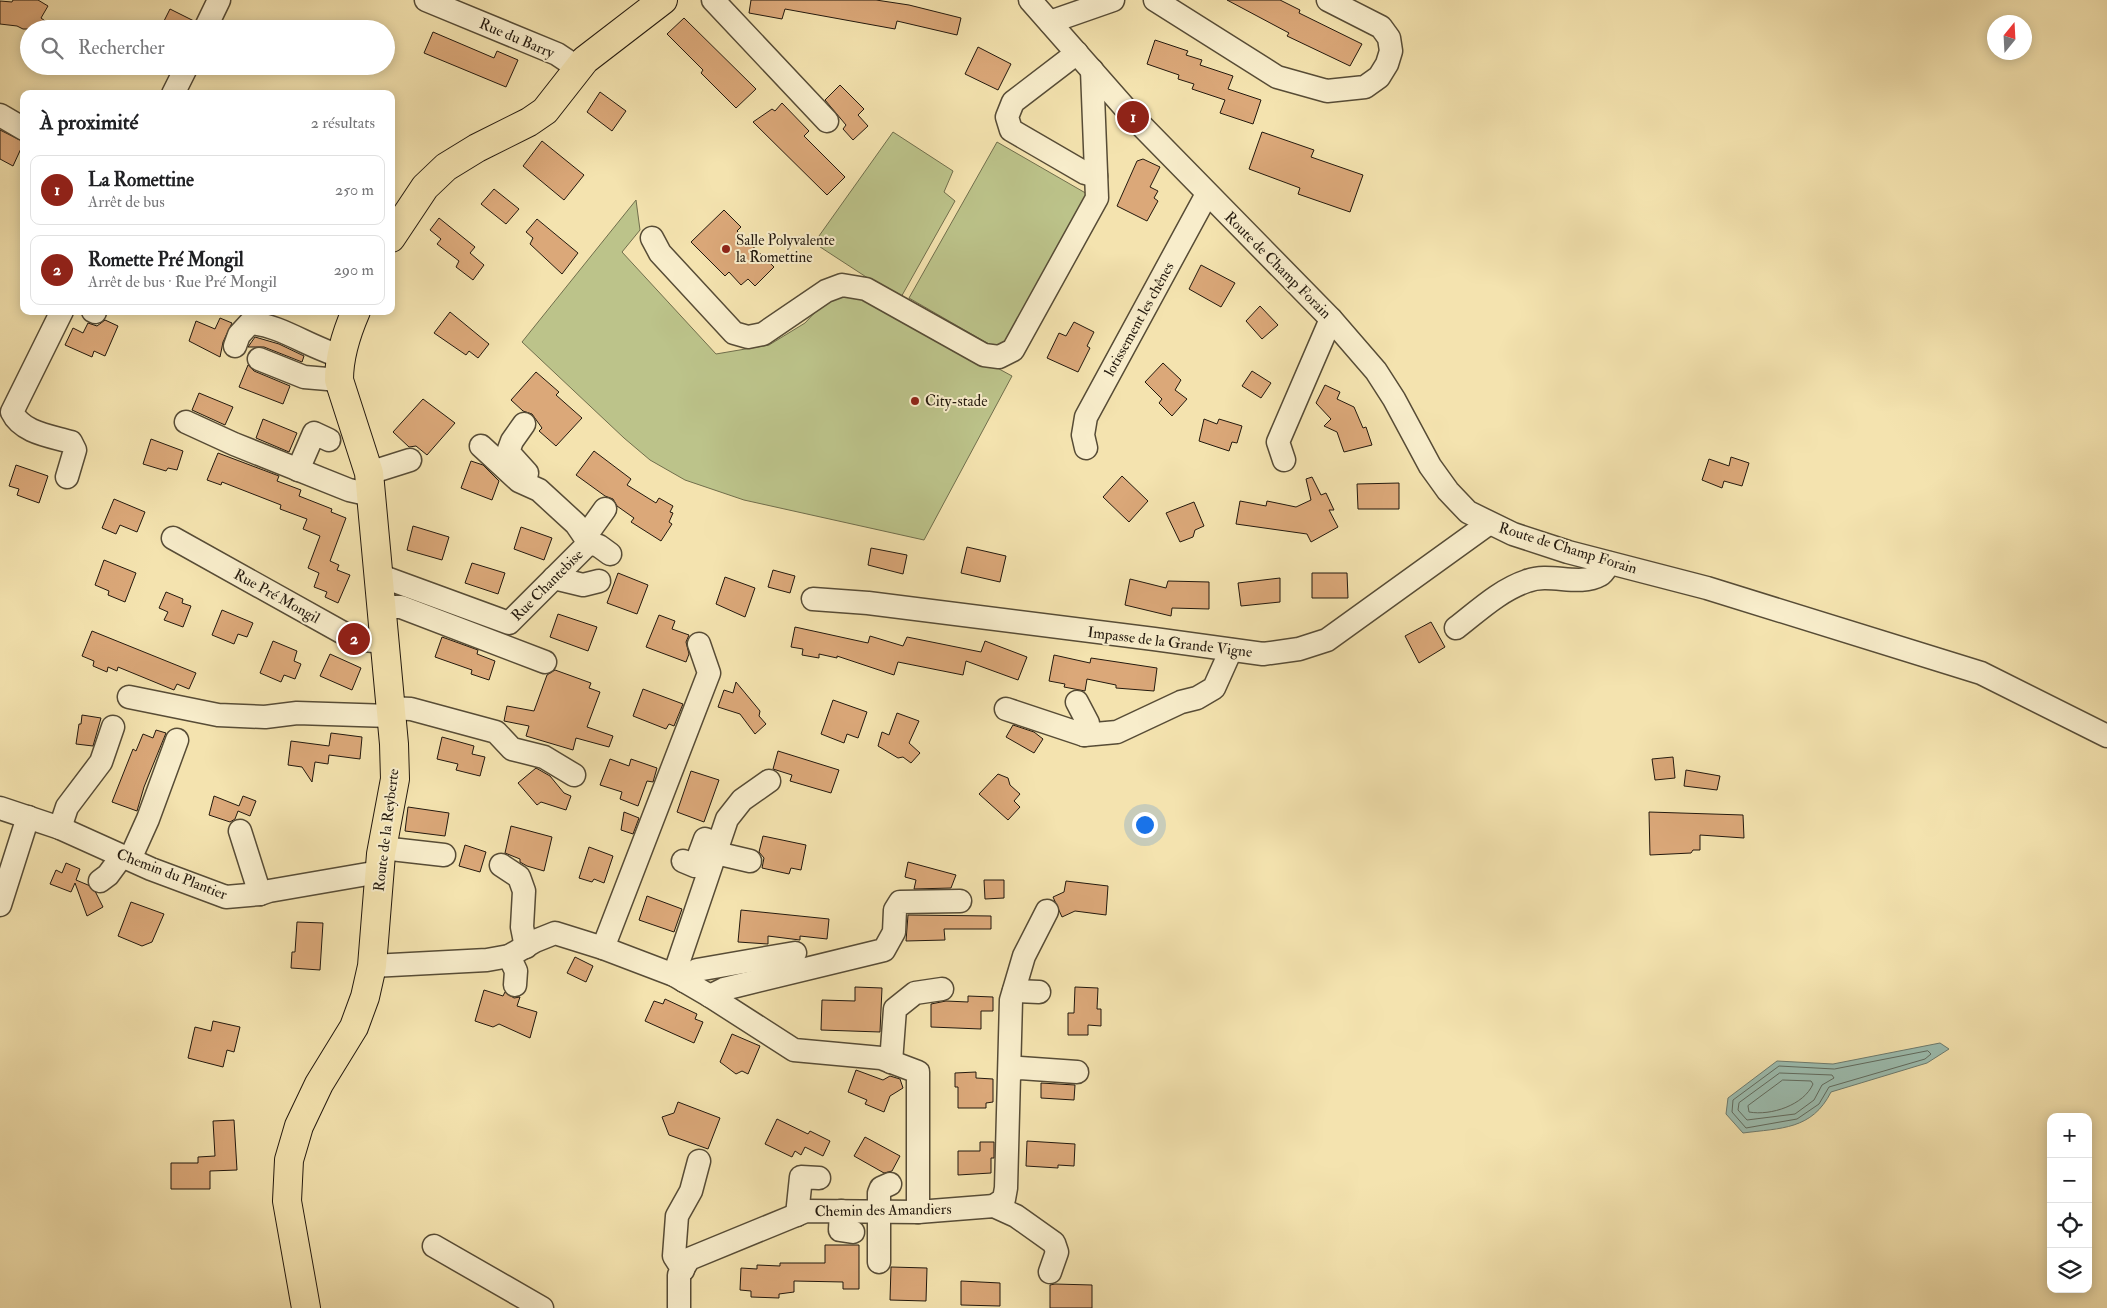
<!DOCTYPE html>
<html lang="fr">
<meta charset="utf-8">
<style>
body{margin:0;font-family:"IM FELL Double Pica",serif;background:#f2f2f2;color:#202124}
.controls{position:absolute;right:15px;bottom:15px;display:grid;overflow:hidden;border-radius:10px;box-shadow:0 2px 12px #0003}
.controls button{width:45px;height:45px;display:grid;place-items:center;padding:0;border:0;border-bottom:1px solid #e0e0e0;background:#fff;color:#202124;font:25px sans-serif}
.compass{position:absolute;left:1987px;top:15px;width:45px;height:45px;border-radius:50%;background:#fff;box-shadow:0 2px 12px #0003;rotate:18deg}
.you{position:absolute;left:1144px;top:824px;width:18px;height:18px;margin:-12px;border:4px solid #fff;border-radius:50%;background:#1a73e8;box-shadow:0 0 0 8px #1a73e833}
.badge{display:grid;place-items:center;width:32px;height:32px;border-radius:50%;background:#8f2418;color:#fff;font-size:16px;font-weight:700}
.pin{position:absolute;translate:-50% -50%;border:2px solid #fff;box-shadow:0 1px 5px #0006}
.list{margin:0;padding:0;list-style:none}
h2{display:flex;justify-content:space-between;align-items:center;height:65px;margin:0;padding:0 20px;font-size:21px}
h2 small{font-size:16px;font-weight:400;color:#757577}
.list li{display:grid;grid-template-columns:32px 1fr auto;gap:15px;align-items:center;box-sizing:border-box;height:70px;margin:0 10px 10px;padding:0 10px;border:1px solid #e0e0e0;border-radius:10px}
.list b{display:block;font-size:19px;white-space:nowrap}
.list p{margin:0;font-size:16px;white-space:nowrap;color:#757577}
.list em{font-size:16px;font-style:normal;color:#757577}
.icon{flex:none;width:28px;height:28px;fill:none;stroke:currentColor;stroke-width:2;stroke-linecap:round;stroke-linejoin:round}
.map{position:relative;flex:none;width:2107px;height:1308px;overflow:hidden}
.search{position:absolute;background:#fff;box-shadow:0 2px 12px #0003;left:20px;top:20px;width:375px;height:55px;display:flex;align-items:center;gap:12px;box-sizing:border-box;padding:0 18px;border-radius:28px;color:#757577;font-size:19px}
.panel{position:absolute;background:#fff;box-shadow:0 2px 12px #0003;left:20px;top:90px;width:375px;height:225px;border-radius:10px}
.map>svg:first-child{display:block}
</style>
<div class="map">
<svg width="2107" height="1308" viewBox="0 0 2107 1308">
<rect width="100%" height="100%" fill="#f4e3af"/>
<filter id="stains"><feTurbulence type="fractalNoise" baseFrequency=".004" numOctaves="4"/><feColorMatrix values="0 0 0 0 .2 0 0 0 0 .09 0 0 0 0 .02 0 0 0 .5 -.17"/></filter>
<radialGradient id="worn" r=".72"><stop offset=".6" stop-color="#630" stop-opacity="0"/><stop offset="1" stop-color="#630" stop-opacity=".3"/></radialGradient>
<g fill="#bcc38a" stroke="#706e4c">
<path d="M893 132 953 171 944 192 955 201 900 299 814 243Z"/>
<path d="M997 142 1089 195 1001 351 909 298Z"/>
<path d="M636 200 640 230 622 252 716 354 769 345 805 323 821 306 837 297 853 296 878 303 1012 376 924 540 744 500 685 480 650 460 624 438 522 342Z"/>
</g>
<path fill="#9cbdb0" stroke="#6c7b6f" d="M1940 1043 1949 1049 1927 1063 1831 1092C1812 1130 1781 1128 1743 1133L1726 1114 1728 1098 1777 1061 1833 1064Z"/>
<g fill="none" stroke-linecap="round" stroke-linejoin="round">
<g stroke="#606b5f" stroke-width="1">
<path d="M1928 1051 1931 1054 1925 1059 1829 1087 1819 1104 1797 1119 1746 1128 1732 1112 1733 1100 1779 1066 1834 1069Z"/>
<path d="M1780 1073 1832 1075 1834 1078 1822 1085 1814 1100 1795 1114 1747 1120 1738 1110 1739 1103Z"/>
<path d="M1783 1080 1811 1081 1813 1084C1804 1105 1771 1116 1749 1112L1748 1106Z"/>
</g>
</g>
<g fill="#dba879" stroke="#23190e">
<path d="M13 0H38L48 6 41 18 56 29H23L17 26 0 24V1L12 2Z"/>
<path d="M751 0H876L909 5 961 18 957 35 897 21 895 29 785 9 782 19 749 13Z"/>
<path d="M1227 0H1280L1300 10 1299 13 1362 44 1350 66 1287 36 1289 33Z"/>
<path d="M170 9 194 21 192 29H160Z"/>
<path d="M684 18 756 89 736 108 701 73 703 70 667 34Z"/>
<path d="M433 32 494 58 497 51 518 60 506 87 424 53Z"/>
<path d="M1155 40 1188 51 1186 55 1202 60 1200 65 1233 76 1228 89 1261 100 1253 124 1220 113 1225 100 1192 89 1194 84 1178 79 1179 75 1147 64Z"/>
<path d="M978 47 1011 64 998 90 965 74Z"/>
<path d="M840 85 864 109 858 115 868 126 853 140 843 129 846 125 825 100Z"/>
<path d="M600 92 626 111 612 131 587 112Z"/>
<path d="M782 103 809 131 804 136 845 177 827 195 753 122 772 109 775 111Z"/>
<path d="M0 130 24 142 13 166 0 159Z"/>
<path d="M1262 132 1314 150 1311 157 1363 175 1350 212 1298 194 1300 188 1249 169Z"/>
<path d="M542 141 584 175 564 200 523 166Z"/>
<path d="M1143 159 1160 167 1150 187 1158 191 1154 198 1158 201 1147 221 1117 206 1137 161Z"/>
<path d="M494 189 519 209 506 224 481 204Z"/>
<path d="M724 210 741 227 737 231 774 267 755 286 748 279 741 285 729 272 725 276 691 242Z"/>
<path d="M439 218 475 247 470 253 484 265 473 280 456 267 459 261 437 244 441 239 430 230Z"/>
<path d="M537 219 578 253 562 274 530 244 533 238 526 232Z"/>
<path d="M1201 265 1235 283 1221 307 1189 289Z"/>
<path d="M1260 306 1278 325 1262 339 1246 321Z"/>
<path d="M450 312 489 344 478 358 469 351 466 355 434 333Z"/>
<path d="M220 318 232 323 223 342 220 357 189 341 196 321 215 329Z"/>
<path d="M105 320 118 326 105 356 94 351 92 357 65 345 73 328 83 333 88 323 97 326Z"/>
<path d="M1074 322 1094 332 1087 346 1090 348 1078 372 1047 358 1059 333 1066 336Z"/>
<path d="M255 337 279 344 304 356 302 362 264 347H248Z"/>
<path d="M1163 363 1181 380 1175 390 1187 399 1172 416 1159 403 1162 399 1145 382Z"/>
<path d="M248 365 254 371 290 386 283 404 239 387Z"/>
<path d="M1252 371 1271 383 1261 398 1242 386Z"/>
<path d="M536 372 559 392 556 395 582 418 556 446 539 431 542 428 532 414 523 411 511 400Z"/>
<path d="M1325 385 1340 392 1337 399 1354 407 1363 428 1366 427 1372 445 1344 452 1337 432 1324 426 1331 419 1316 403Z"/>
<path d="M199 393 233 407 225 425 192 410Z"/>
<path d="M423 399 455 423 427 455 416 446 409 447 393 432Z"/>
<path d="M263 419 297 433 289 452 256 438Z"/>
<path d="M1204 419 1217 424 1219 419 1242 426 1237 443 1232 442 1229 451 1199 441Z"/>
<path d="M151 439 183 451 177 470 168 468 166 471 143 464Z"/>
<path d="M594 451 631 479 627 485 656 503 659 498 673 506 670 512 673 513 669 522 672 524 661 541 631 522 634 518 617 506 613 499 605 496 576 475Z"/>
<path d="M218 453 279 476 277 481 301 490 299 496 332 509 331 512 346 518 330 561 339 565 337 570 350 575 338 603 325 597 327 592 314 587 319 573 308 568 320 536 303 529 307 519 280 509 281 505 222 482 221 485 207 480Z"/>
<path d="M1731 457 1749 463 1742 486 1724 481 1722 488 1702 480 1709 459 1729 466Z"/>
<path d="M471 461 483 465 499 481 492 500 461 488Z"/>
<path d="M16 465 48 476 39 503 17 495 19 489 9 486Z"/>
<path d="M1122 476 1148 501 1129 522 1103 497Z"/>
<path d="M1312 477 1321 495 1326 493 1334 510H1329L1338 527 1311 542 1307 534 1236 524 1240 501 1266 506 1267 501 1296 507 1311 500 1306 479Z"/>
<path d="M1399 483V509H1358L1357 484Z"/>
<path d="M114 499 145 512 137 532 120 525 116 534 102 528Z"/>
<path d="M1194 502 1204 526 1195 530 1193 537 1180 542 1166 513Z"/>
<path d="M413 526 449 537 442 560 407 550Z"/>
<path d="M521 527 552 538 544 560 514 549Z"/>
<path d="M967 547 1006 556 1000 582 961 573Z"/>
<path d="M871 548 907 555 903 574 868 565Z"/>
<path d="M104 560 136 573 125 602 108 595 109 591 95 585Z"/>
<path d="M472 563 505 573 498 594 465 583Z"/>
<path d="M773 570 795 576 790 593 768 587Z"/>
<path d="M618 573 648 585 637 614 607 603Z"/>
<path d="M1312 573H1347L1348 598H1312Z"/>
<path d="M725 577 755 588 745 617 716 604Z"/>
<path d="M1280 578V602L1241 606 1238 583Z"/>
<path d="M1130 579 1166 588 1168 581 1209 582V609L1172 608 1171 616 1125 605Z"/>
<path d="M166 592 183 599 182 603 191 606 183 627 164 620 168 612 159 608Z"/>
<path d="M222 610 253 623 247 637 238 634 234 644 212 635Z"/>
<path d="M558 614 597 627 588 651 550 637Z"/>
<path d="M659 615 675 621 672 629 689 635 686 642 689 654 686 662 646 647Z"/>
<path d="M1431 622 1445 647 1419 663 1405 636Z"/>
<path d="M795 627 868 643 870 636 903 646 907 637 981 652 985 641 1027 657 1018 680 966 661 963 675 898 662 894 675 837 656V658L819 654V658L802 655 803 649 791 647Z"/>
<path d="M92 631 196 673 189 689 177 684 174 690 118 667 117 671 108 667 107 672 93 666 94 661 82 656Z"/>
<path d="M442 637 478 650 477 654 495 661 489 680 471 674 472 670 435 657Z"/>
<path d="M273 641 297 651 294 661 301 664 295 679 284 675 281 682 260 673Z"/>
<path d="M330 654 361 668 352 690 320 676Z"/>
<path d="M1054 655 1090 663 1091 658 1157 668 1154 691 1116 688V685L1087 679 1085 691 1064 687 1065 684 1049 681Z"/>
<path d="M555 670 591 683 589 688 600 692 587 727 613 736 609 747 576 738 573 750 526 736 529 726 504 721 507 706 534 711 547 675Z"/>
<path d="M736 682 760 711 759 716 766 724 755 734 740 714 718 707 724 690 733 693Z"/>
<path d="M643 689 683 704 674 726 669 724 666 729 633 716Z"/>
<path d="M833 700 867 712 858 738 847 734 844 743 821 734Z"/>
<path d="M897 713 919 721 909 743 920 753 911 763 903 757 898 758 878 746 882 732 889 735Z"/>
<path d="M82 715 101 718 93 746 76 744 79 724H81Z"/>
<path d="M1013 725 1034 732 1043 739 1034 753 1006 737Z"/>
<path d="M156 730 166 733 144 787 137 811 112 802 133 749 136 751 143 734 153 738Z"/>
<path d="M331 733 362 737 360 759 329 755 328 764 315 762 312 782 302 767 288 765 291 741 329 746Z"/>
<path d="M442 737 474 746 472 754 485 757 480 776 456 770 458 764 437 759Z"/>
<path d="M778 751 839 770 831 793 790 781 792 775 773 769Z"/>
<path d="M1673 757 1675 778 1655 780 1652 759Z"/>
<path d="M610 759 629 766 631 759 657 768 653 782 647 781 638 806 620 799 622 792 600 785Z"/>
<path d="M536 768 550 776 564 793 571 796 566 810 541 802 537 805 518 783Z"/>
<path d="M1686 770 1720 776 1717 790 1684 786Z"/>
<path d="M691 771 719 780 704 822 677 812Z"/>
<path d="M998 774 1008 778 1010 785 1020 794 1014 801 1020 807 1008 820 979 794Z"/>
<path d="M214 796 239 806 243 796 256 801 250 816 238 811 235 819 230 822 209 815Z"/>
<path d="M408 807 449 813 445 836 405 831Z"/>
<path d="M624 812 639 818 633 834 621 830Z"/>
<path d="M1649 812 1743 815 1744 838 1700 835V850H1693L1691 853 1650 855Z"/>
<path d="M511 826 552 837 544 871 527 866 520 862V859L505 853Z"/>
<path d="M763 836 806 845 801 870 791 868 789 874 762 868 764 858 759 852Z"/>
<path d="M465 845 486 852 480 872 459 866Z"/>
<path d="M589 847 613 856 604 883 594 879 592 882 579 878Z"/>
<path d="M908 862 956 875 951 888 914 889 916 880 905 877Z"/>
<path d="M66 863 80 869 76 880 88 885 96 893 103 907 87 916 75 883 71 892 50 884 56 870 62 873Z"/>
<path d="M984 880H1004V898L985 899Z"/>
<path d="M1066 881 1108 886 1106 915 1075 911 1062 917 1053 897 1064 892Z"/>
<path d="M647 896 682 909 674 932 639 920Z"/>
<path d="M131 902 164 914 152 942 142 946 118 936Z"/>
<path d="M741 910 829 919 827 939 800 936V940L768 936V944L738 942Z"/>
<path d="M908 915 991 916V929H944L945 940 906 941Z"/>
<path d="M297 922 323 923 320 970 291 968 292 952H295Z"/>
<path d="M575 957 593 966 586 982 567 973Z"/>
<path d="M855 987 882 988 880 1032 821 1030 822 1000 855 1001Z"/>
<path d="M1075 987 1098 988 1097 1009H1101V1026L1088 1025V1035H1068V1013H1074Z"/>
<path d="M484 990 503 996 505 992 514 998 520 997 517 1006 537 1012 530 1038 499 1024 493 1027 475 1021Z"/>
<path d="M968 996 993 997V1011H981V1029L931 1027V1004L946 1001 968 1002Z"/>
<path d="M665 999 697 1014 695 1019 703 1022 694 1043 645 1021 654 1001 663 1004Z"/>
<path d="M213 1021 240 1027 234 1052 227 1050 223 1067 188 1058 195 1027 211 1031Z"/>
<path d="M732 1034 760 1046 748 1074 742 1071 736 1074 720 1062Z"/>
<path d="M856 1070 883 1080 890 1076 900 1079 903 1088 890 1096 884 1112 865 1104 867 1100 848 1092Z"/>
<path d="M976 1072V1078L993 1079V1102L986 1103V1108H958V1087H955V1073Z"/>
<path d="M1041 1083 1075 1085 1074 1100 1041 1098Z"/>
<path d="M678 1102 720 1118 708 1149 669 1135 662 1117 674 1113Z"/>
<path d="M777 1119 808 1134 810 1131 830 1141 823 1156 805 1147 801 1155 795 1151 792 1157 765 1144Z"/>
<path d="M234 1120 237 1170 210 1171V1189H171V1163H198V1157L215 1156 213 1121Z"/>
<path d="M865 1137 900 1156 892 1171 884 1173 854 1156Z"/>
<path d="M1027 1141 1075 1144 1074 1166 1058 1165V1168L1026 1166Z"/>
<path d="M980 1142H994V1158H991V1173L958 1175V1151H980Z"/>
<path d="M825 1245H859V1289H843V1282L794 1281V1292L779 1294V1298L751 1297V1291L740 1290 741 1268 757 1269V1265L780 1266V1263H825Z"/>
<path d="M891 1267 927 1268 926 1301 890 1300Z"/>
<path d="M961 1281 1000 1283V1306L961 1305Z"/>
<path d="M1055 1284 1092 1285V1308H1050V1285Z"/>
</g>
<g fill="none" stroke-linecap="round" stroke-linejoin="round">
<defs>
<g id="minor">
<path d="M426 0 557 54 578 68"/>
<path d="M713 0 827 121"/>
<path d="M1030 0 1133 117 1331 319 1376 371 1394 399 1430 466 1448 491 1468 512 1513 534 1568 552 1707 588 1981 673 2107 736"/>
<path d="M1155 0 1277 77 1327 91 1365 87 1379 77 1387 64 1391 51 1389 38 1381 27 1328 0"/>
<path d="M1050 22 1113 0"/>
<path d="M205 29 219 0"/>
<path d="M1077 53 1013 102 1007 117 1011 130 1085 173 1096 176"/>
<path d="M173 94 187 66"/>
<path d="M0 115 24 129"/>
<path d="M652 238 660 253 734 333 748 337 763 334 826 291 842 285 866 289 984 355 999 357 1013 350 1097 198 1092 70"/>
<path d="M62 311 12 412C22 433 51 436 71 442L75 450 67 477"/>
<path d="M93 311 95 312"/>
<path d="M235 346 239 335 250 323C281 325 310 348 341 356"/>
<path d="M259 359 304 377 339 380"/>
<path d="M186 422 234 444 349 490 371 495"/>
<path d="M524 424 512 441 508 452 527 473"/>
<path d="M1086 448 1083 435 1086 417 1207 194"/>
<path d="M1284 460 1278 442 1331 319"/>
<path d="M298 470 314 433 329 440"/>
<path d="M369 473 410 460"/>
<path d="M585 537 605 509"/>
<path d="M173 538 354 639 384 642"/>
<path d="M589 543 599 546 610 554"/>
<path d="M378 575 509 623 589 543 576 524 539 490 519 481 481 446"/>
<path d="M554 578 583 585 599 581"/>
<path d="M813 599 868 603 1154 639 1263 654 1299 649 1327 640 1488 524"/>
<path d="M381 607H401L545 662"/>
<path d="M1456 628C1478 611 1500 590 1527 581 1550 572 1579 587 1600 575 1604 573 1607 566 1609 563"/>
<path d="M129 697 218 715 265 717 297 713 390 716"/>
<path d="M389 708 411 709 496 732 512 749 544 757 574 775"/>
<path d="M1006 709 1084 735 1088 723 1077 702"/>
<path d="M1084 735 1117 732 1181 702 1197 698 1214 688 1231 650"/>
<path d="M0 808 60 828 151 869 226 897 260 894 269 891 379 872"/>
<path d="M60 828 67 807 101 762 113 727"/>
<path d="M240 831 260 894"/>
<path d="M382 848 444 855"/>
<path d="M716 853 750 861"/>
<path d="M130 859 148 819 177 740"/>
<path d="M683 861 695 866 705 839 713 842"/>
<path d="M501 865 519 877 524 891 522 927 526 947"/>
<path d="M100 881 108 875 122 856"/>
<path d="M0 905 28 817"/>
<path d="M603 948 709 673 699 644"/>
<path d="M509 956 516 971 515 985"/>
<path d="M372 966 487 960 509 956 535 941 555 933 603 948 674 975 710 996 794 1050 881 1058 918 1072V1212"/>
<path d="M674 975 727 819 742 800 769 781"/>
<path d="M684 981 697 970 795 953"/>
<path d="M1014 991 1039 992"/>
<path d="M710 996 724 989 884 950 894 932 895 910 900 902 960 901"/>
<path d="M891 1062 895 1009 915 993 942 989"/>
<path d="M1010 1071 1020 1068 1077 1072"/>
<path d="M994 1206 1004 1199 1006 1188 1011 1000 1024 956 1047 911"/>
<path d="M841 1211 840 1230 853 1232"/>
<path d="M797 1215 801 1177 819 1178"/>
<path d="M434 1246 542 1308"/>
<path d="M879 1262V1193L881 1188 890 1184"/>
<path d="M683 1270 674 1256 677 1216 691 1191 699 1161"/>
<path d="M679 1308V1275L689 1259 806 1211 918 1212 994 1206 1016 1216 1054 1243 1057 1252 1050 1272"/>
</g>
<g id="major">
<path d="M391 238 425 187 446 167 477 148 529 122 545 111 585 60 663 0"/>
<path d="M306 1308 287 1201 289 1160 299 1126 319 1084 354 1027 365 997 372 966 381 854 395 779 394 744 369 473 339 380C339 356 346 334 356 311"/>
</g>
</defs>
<use href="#minor" stroke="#574c36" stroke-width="25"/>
<use href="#major" stroke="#23190e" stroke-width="30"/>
<use href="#minor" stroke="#f8edcb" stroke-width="22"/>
<use href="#major" stroke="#f4e3af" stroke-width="28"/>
</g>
<g fill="#8f2418" stroke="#f8edcb" stroke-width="2">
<circle cx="726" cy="249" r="5"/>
<circle cx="915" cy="401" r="5"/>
</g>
<g text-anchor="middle" stroke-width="4" stroke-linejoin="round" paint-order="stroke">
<g font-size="15" fill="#23190e" stroke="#f8edcb">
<text transform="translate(517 38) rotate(23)" y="5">Rue du Barry</text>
<text transform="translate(1278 265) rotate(45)" y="5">Route de Champ Forain</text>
<text transform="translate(1139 319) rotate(-61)" y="5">lotissement les chênes</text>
<text transform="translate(1568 548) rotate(17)" y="5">Route de Champ Forain</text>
<text transform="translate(547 585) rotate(-45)" y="5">Rue Chantebise</text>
<text transform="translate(277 596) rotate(29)" y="5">Rue Pré Mongil</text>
<text transform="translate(1170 642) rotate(7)" y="5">Impasse de la Grande Vigne</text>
<text transform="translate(386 830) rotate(-83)" y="5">Route de la Reyberte</text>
<text transform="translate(172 874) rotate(21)" y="5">Chemin du Plantier</text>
<text transform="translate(883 1210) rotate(-1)" y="5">Chemin des Amandiers</text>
</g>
<g font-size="15" fill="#23190e" stroke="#f8edcb" text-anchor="start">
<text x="736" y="245">Salle Polyvalente<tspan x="736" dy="17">la Romettine</tspan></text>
<text x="925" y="406">City-stade</text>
</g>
</g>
<rect width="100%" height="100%" filter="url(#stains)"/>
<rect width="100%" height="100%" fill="url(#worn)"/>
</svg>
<div class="controls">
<button>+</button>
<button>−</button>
<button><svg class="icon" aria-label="locate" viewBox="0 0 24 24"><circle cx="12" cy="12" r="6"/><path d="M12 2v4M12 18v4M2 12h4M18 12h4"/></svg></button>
<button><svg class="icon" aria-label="layers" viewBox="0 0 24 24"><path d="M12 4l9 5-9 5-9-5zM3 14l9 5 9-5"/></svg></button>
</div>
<svg class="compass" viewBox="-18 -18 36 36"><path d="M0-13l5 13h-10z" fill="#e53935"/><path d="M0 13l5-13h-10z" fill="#757577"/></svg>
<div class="you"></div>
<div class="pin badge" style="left:1133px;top:117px">1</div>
<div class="pin badge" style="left:354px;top:639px">2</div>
<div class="search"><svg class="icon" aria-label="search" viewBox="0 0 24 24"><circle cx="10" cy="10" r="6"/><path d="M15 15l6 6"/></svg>Rechercher</div>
<section class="panel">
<h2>À proximité<small>2 résultats</small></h2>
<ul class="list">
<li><span class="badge">1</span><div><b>La Romettine</b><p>Arrêt de bus</p></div><em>250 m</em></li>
<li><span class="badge">2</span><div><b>Romette Pré Mongil</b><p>Arrêt de bus · Rue Pré Mongil</p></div><em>290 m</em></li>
</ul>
</section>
</div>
